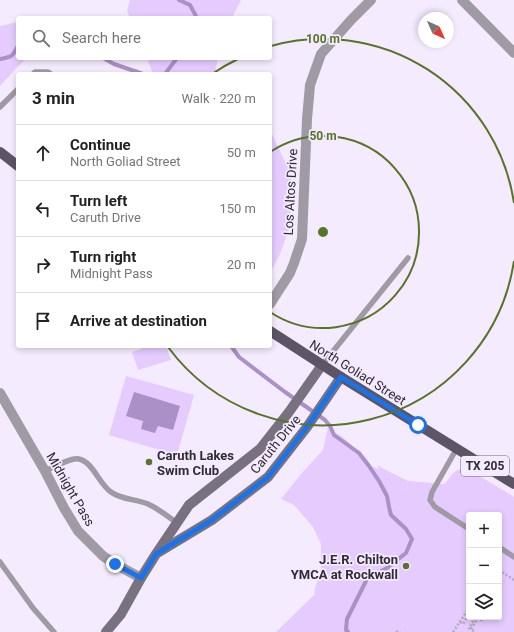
<!DOCTYPE html>
<meta charset="utf-8">
<style>
body{margin:0;font-family:Roboto,sans-serif;background:#f6f6f6;color:#222}
.controls{position:absolute;right:12px;bottom:12px;display:grid;overflow:hidden;border-radius:4px;box-shadow:0 2px 6px #0003}
.controls button{width:36px;height:36px;display:grid;place-items:center;padding:0;border:0;border-bottom:1px solid #e0e0e0;background:#fff;color:#222;font:20px sans-serif}
.compass{position:absolute;left:418px;top:12px;width:36px;height:36px;border-radius:50%;background:#fff;box-shadow:0 2px 6px #0003;rotate:135deg}
.stop{position:absolute;width:12px;height:12px;margin:-9px;border:3px solid #1a73e8;border-radius:50%;background:#fff}
.stop.end{background:#1a73e8;border-color:#fff;box-shadow:0 1px 4px #0008}
.list{margin:0;padding:0;list-style:none}
h2{display:flex;justify-content:space-between;align-items:center;height:52px;margin:0;padding:0 16px;font-size:17px}
h2 small{font-size:13px;font-weight:400;color:#767676}
.list li{display:grid;grid-template-columns:26px 1fr auto;gap:12px;align-items:center;box-sizing:border-box;height:56px;padding:0 16px;border-top:1px solid #e0e0e0}
.list b{display:block;font-size:15px;white-space:nowrap}
.list p{margin:0;font-size:13px;white-space:nowrap;color:#767676}
.list em{font-size:13px;font-style:normal;color:#767676}
.icon{flex:none;width:22px;height:22px;fill:none;stroke:currentColor;stroke-width:2;stroke-linecap:round;stroke-linejoin:round}
.map{position:relative;flex:none;width:514px;height:632px;overflow:hidden}
.search{position:absolute;background:#fff;box-shadow:0 2px 6px #0003;left:16px;top:16px;width:256px;height:44px;display:flex;align-items:center;gap:10px;box-sizing:border-box;padding:0 14px;border-radius:4px;color:#767676;font-size:15px}
.panel{position:absolute;background:#fff;box-shadow:0 2px 6px #0003;left:16px;top:72px;width:256px;height:276px;border-radius:4px}
.map>svg:first-child{display:block}
</style>
<div class="map">
<svg width="514" height="632" viewBox="0 0 514 632">
<rect width="100%" height="100%" fill="#f4ebfe"/>
<g fill="#e5cbff" fill-rule="evenodd">
<path d="M130 0H241L232 18H130L127 11Z"/>
<path d="M18 22V58H26L0 86V26Z"/>
<path d="M147 58H218L215 74H153Z"/>
<path d="M270 130 289 170 293 188 289 228 280 254 270 273Z"/>
<path d="M149 346H166L171 360 138 370 132 352Z"/>
<path d="M126 376 194 395 177 455 109 435Z"/>
<path d="M328 428 344 438 373 467 379 469 377 465 390 472 408 481 445 484C451 476 456 466 468 469L514 497V632H276L315 594 314 592 321 569V544L313 527 294 505 281 499 301 474 323 450ZM469 515H499V617H469Z"/>
</g>
<path fill="#ab8fc7" d="M134 392 180 406 173 430 158 426 155 433 141 429 143 421 126 416Z"/>
<g fill="none" stroke-linecap="round" stroke-linejoin="round">
<g stroke="#ab8fc7" stroke-width="4">
<path d="M179 0 190 5 197 18"/>
<path d="M103 58 114 64 143 74"/>
<path d="M0 59C12 57 12 57 18 46"/>
<path d="M165 74 177 58"/>
<path d="M231 346 239 357 285 392 325 420 330 426 334 435 359 453 369 466 379 481 387 496 389 507 391 515 406 529 412 539 406 553 387 568 367 579 347 619 346 630 348 632"/>
</g>
<g stroke="#b3abbb" stroke-width="2.5" stroke-dasharray="2 2" stroke-linecap="butt">
<path d="M499 570 514 580"/>
<path d="M460 622 463 624 469 614"/>
<path d="M471 629 478 618 484 622"/>
<path d="M474 631 469 628 476 617"/>
<path d="M396 632 398 631 400 632"/>
<path d="M453 632 469 608"/>
</g>
<g stroke="#9f9aa4" stroke-width="5.5">
<path d="M33 74 35 72H48L51 74"/>
<path d="M0 107 18 89"/>
<path d="M322 365 408 258"/>
<path d="M457 448 432 492 430 500 435 507 469 529"/>
<path d="M45 471C53 468 71 457 79 459 93 462 99 484 111 492 122 500 136 499 148 504 157 508 169 517 177 523"/>
<path d="M499 547 514 557"/>
<path d="M0 562 33 608 54 632"/>
</g>
<g stroke="#9f9aa4" stroke-width="10">
<path d="M462 0 514 53"/>
<path d="M270 304 290 273 294 263 302 239 307 119 310 85 321 54 351 20 371 0"/>
<path d="M0 393 45 471 64 508 78 531 103 556 115 564 141 578"/>
</g>
<g stroke="#787180" stroke-width="10">
<path d="M159 552 212 520 268 477 307 427 341 377"/>
<path d="M106 632 121 614 141 578 156 554 189 505 260 449 289 412 322 365"/>
</g>
<g stroke="#5d5566" stroke-width="10">
<path d="M0 152 18 166"/>
<path d="M270 331 341 377 514 484"/>
</g>
</g>
<g fill="none" stroke-linecap="round" stroke-linejoin="round">
<path stroke="#1a73e8" stroke-width="5" d="M115 564 141 578 156 554 212 520 268 477 307 427 341 377 418 425"/>
</g>
<g fill="none" stroke="#577428" stroke-width="2">
<path d="M270 152A96 96 0 1 1 270 312"/>
<path d="M514 261A193 193 0 0 1 168 347M212 74A193 193 0 0 1 238 59M271 46A193 193 0 0 1 514 203"/>
</g>
<g fill="#577428" stroke="#f4ebfe" stroke-width="1.5">
<circle cx="149" cy="462" r="4"/>
<circle cx="406" cy="566" r="4"/>
</g>
<g text-anchor="middle" stroke-width="3.5" stroke-linejoin="round" paint-order="stroke">
<rect fill="#f4ebfe" stroke="#6b6571" stroke-width="1" x="461" y="456" width="48" height="20" rx="3"/>
<g font-size="12" font-weight="bold" fill="#302b35">
<text x="485" y="470">TX 205</text>
</g>
<g font-size="13" fill="#302b35" stroke="#f4ebfe">
<text transform="translate(290 192) rotate(-87)" y="5">Los Altos Drive</text>
<text transform="translate(358 372) rotate(32)" y="5">North Goliad Street</text>
<text transform="translate(275 444) rotate(-51)" y="5">Caruth Drive</text>
<text transform="translate(71 489) rotate(60)" y="5">Midnight Pass</text>
</g>
<g font-size="13" font-weight="bold" fill="#302b35" stroke="#f4ebfe" text-anchor="start">
<text x="157" y="460">Caruth Lakes<tspan x="157" dy="15">Swim Club</tspan></text>
<text x="398" y="564" text-anchor="end">J.E.R. Chilton<tspan x="398" dy="15">YMCA at Rockwall</tspan></text>
</g>
</g>
<circle cx="323" cy="232" r="6" fill="#577428" stroke="#f4ebfe" stroke-width="2"/>
<g font-size="12" text-anchor="middle" font-weight="bold" fill="#577428" stroke="#f4ebfe" stroke-width="3.5" stroke-linejoin="round" paint-order="stroke">
<text x="323" y="43">100 m</text>
<text x="323" y="140">50 m</text>
</g>
</svg>
<div class="controls">
<button>+</button>
<button>−</button>
<button><svg class="icon" aria-label="layers" viewBox="0 0 24 24"><path d="M12 4l9 5-9 5-9-5zM3 14l9 5 9-5"/></svg></button>
</div>
<svg class="compass" viewBox="-18 -18 36 36"><path d="M0-13l5 13h-10z" fill="#e53935"/><path d="M0 13l5-13h-10z" fill="#767676"/></svg>
<div class="stop" style="left:418px;top:425px"></div>
<div class="stop end" style="left:115px;top:564px"></div>
<div class="search"><svg class="icon" aria-label="search" viewBox="0 0 24 24"><circle cx="10" cy="10" r="6"/><path d="M15 15l6 6"/></svg>Search here</div>
<section class="panel">
<h2>3 min<small>Walk · 220 m</small></h2>
<ul class="list">
<li><svg class="icon" aria-label="ahead" viewBox="0 0 24 24"><path d="M12 20V5M6 11l6-6 6 6"/></svg><div><b>Continue</b><p>North Goliad Street</p></div><em>50 m</em></li>
<li><svg class="icon" aria-label="left" viewBox="0 0 24 24"><path d="M17 20v-9H6M10 6l-5 5 5 5"/></svg><div><b>Turn left</b><p>Caruth Drive</p></div><em>150 m</em></li>
<li><svg class="icon" aria-label="right" viewBox="0 0 24 24"><path d="M7 20v-9h11M14 6l5 5-5 5"/></svg><div><b>Turn right</b><p>Midnight Pass</p></div><em>20 m</em></li>
<li><svg class="icon" aria-label="arrive" viewBox="0 0 24 24"><path d="M6 21V4h12l-3 4 3 4H6"/></svg><div><b>Arrive at destination</b></div></li>
</ul>
</section>
</div>
